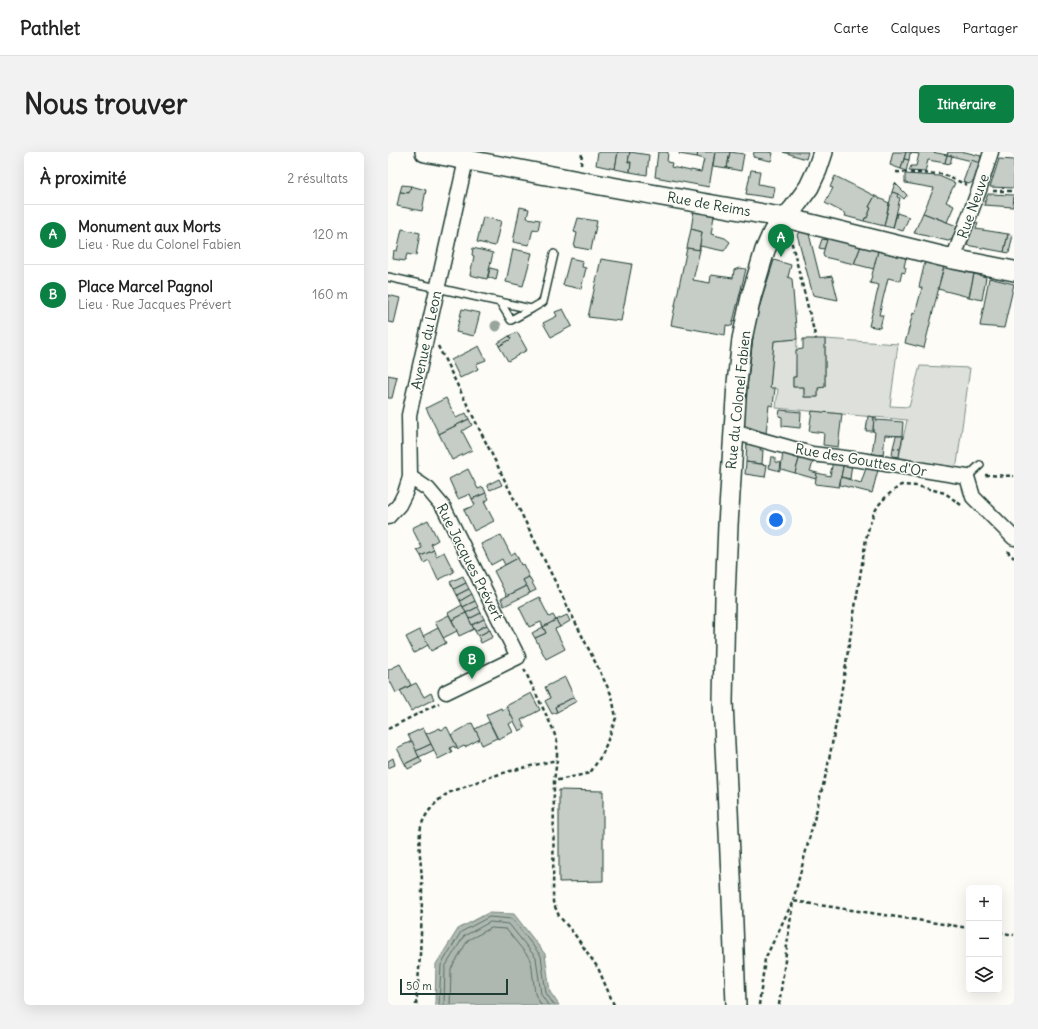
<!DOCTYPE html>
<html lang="fr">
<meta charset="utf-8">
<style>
body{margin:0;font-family:Delius,sans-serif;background:#f2f2f2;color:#222}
.controls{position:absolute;right:12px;bottom:12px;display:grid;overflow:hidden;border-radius:6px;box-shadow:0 4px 16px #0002}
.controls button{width:36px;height:36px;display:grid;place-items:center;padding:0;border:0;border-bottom:1px solid #e0e0e0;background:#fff;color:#222;font:20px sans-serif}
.scale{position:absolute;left:12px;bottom:10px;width:108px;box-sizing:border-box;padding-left:4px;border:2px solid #1f3d34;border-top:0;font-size:11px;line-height:14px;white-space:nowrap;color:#1f3d34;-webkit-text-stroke:3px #fdfcf7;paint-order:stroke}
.you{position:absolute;left:388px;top:368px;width:14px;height:14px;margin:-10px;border:3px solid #fff;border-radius:50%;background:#1a73e8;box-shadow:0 0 0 6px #1a73e833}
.badge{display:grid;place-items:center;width:26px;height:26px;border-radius:50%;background:#0b8043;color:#fff;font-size:13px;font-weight:700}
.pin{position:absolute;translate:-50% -33px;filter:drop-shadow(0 1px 2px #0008)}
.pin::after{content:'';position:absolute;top:21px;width:14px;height:12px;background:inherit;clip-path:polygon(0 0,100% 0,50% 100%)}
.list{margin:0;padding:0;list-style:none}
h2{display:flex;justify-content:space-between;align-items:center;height:52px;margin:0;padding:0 16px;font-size:17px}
h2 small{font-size:13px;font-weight:400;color:#767676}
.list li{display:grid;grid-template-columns:26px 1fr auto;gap:12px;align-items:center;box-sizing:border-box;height:60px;padding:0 16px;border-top:1px solid #e0e0e0}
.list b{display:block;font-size:15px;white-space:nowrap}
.list p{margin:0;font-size:13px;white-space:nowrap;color:#767676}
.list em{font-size:13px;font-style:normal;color:#767676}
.icon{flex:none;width:22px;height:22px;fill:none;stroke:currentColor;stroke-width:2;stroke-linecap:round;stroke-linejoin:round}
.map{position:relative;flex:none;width:626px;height:853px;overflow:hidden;border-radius:6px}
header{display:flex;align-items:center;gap:24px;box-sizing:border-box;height:56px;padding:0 20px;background:#fff;border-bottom:1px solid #e0e0e0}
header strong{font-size:19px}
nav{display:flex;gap:22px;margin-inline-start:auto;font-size:14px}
.intro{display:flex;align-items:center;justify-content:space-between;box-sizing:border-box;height:96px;padding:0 24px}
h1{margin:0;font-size:28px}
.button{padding:10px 18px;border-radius:6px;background:#0b8043;color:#fff;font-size:14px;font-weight:700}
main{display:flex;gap:24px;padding:0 24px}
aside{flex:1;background:#fff;border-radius:6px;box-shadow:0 4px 16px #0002}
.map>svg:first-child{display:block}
</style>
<header>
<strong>Pathlet</strong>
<nav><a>Carte</a><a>Calques</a><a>Partager</a></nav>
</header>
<div class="intro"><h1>Nous trouver</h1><a class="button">Itinéraire</a></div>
<main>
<aside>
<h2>À proximité<small>2 résultats</small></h2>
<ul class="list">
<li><span class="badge">A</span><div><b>Monument aux Morts</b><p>Lieu · Rue du Colonel Fabien</p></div><em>120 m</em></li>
<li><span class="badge">B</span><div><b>Place Marcel Pagnol</b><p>Lieu · Rue Jacques Prévert</p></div><em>160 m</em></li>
</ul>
</aside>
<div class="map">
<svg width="626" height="853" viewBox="0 0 626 853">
<rect width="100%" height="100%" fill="#fdfcf7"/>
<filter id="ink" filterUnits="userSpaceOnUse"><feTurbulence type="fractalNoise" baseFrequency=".025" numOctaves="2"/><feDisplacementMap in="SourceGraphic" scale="8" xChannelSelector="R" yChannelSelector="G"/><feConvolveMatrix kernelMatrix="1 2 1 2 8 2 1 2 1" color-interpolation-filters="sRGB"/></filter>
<g filter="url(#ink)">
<path fill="#dde0db" stroke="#7e8e88" d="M409 187 408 225H405V235H416V245H430V236L437 235V187L510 192 502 254 521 255 532 214 582 216 569 312 561 317 511 305 519 268 388 256 390 237 382 236 386 189Z"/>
<path fill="#aeb8b1" stroke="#75877f" d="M100 761 126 762 157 802 162 840 171 853H47L48 812 70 777Z"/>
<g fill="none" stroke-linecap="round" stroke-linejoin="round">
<g stroke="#586e66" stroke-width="1">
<path d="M51 853 53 813 73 780 101 765 124 767 153 804 158 841 166 853"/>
<path d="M56 853 57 815 76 784 102 770 121 772 148 806 153 842 160 853"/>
<path d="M62 853 63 817 80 788 103 776 118 777 143 808 147 842 153 853"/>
</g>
</g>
<g fill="#c6cdc7" stroke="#1f3d34">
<path d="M210 0H230L227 17 208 13Z"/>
<path d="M230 0H242L240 10H243L242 20 227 17Z"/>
<path d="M242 0 261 3 259 23 242 20 243 10H240Z"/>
<path d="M270 0H280L279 10 284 11 283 15 303 19V18L313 20 316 7 309 5 310 0H327L321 35 267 25Z"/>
<path d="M292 0H310L309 5 291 2Z"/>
<path d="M327 0H342L339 16 325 14Z"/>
<path d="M342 0 356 2 353 19 339 16Z"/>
<path d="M366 0H380L385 1 383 9 365 5Z"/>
<path d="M395 0H420L418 7Z"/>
<path d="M505 0H518L513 17 502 13Z"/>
<path d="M518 0H544L559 3 557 11 540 8 537 20 521 19 523 14H528L531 2 522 1 521 8 516 7Z"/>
<path d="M560 0H577L593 4 592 11 559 3Z"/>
<path d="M559 3 564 4 562 12 557 11Z"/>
<path d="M516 7 521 8 518 19 513 17Z"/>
<path d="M611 7 626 8V36L602 35Z"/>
<path d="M583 8 592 11 586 29 581 32 575 30Z"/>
<path d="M363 18 372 19 370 32 387 35 385 46 358 42Z"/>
<path d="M517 22 551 24 567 31 558 50 566 54 559 70 535 61 546 36 517 31Z"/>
<path d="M447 24 487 44 481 55 483 56 479 66H477L476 69 457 64 458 62 437 51 445 36 442 35Z"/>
<path d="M507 31 519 43 516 47 510 42 504 40Z"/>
<path d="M14 33 23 34 21 41 12 40Z"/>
<path d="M23 34 38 38 34 59 9 54 12 40 21 41Z"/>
<path d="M504 40 510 42 509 45 512 46 505 76 496 74Z"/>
<path d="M600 42 626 43 625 55 596 53Z"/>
<path d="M487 44 501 51 496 74 476 69 477 66H479L483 56 481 55Z"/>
<path d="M132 55 141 57 139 66 152 68 150 78 145 77 141 93 125 90Z"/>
<path d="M306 58 319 61V62L326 64 323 82 337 86 342 90 336 99 312 94V98H311L314 80 303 77Z"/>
<path d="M509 61 521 65 515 79 505 76Z"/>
<path d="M535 61 569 74 565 87 560 89 526 81Z"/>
<path d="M95 65 113 69 107 94 89 90Z"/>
<path d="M190 66 209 69 203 98 186 95 189 81 186 80Z"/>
<path d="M583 70 590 71 588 77 620 82 616 100 578 93 575 89Z"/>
<path d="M14 77 32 81 28 104 19 102 17 109 5 107 6 98 9 99Z"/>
<path d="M303 77 314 80 311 98 299 96Z"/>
<path d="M414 80 421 82 432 126 444 124 450 148 425 143 409 82Z"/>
<path d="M620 82 625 83 621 101 616 100Z"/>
<path d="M439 86 473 94 466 112 436 105 435 102Z"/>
<path d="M434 87 439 88 436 97 431 96Z"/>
<path d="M473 94 490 99 486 117 466 112Z"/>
<path d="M85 96 105 101 99 127 82 123 86 104 84 103Z"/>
<path d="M299 96 312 98 305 128 322 131 323 123 345 126 346 118 351 116 358 117 344 174 338 173 337 183 283 173Z"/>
<path d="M125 97 144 101 135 134 118 130Z"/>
<path d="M490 99 518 106 516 115 518 116 517 121 514 120 512 129 500 126 491 163H495L492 176 481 174 491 133 482 131Z"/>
<path d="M182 106 195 109 194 115 198 116 193 137 175 133Z"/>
<path d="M213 107 244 112 233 169 200 165Z"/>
<path d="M386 108 403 113 400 125 404 127 409 187 386 189 382 236H387L385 254 381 253 378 281 358 274 355 271 366 177 371 156Z"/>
<path d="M537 110 556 115 536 196 517 191 525 161 527 162 534 136 531 135Z"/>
<path d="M556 115 586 122 581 145 550 137Z"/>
<path d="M102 116 110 118 108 128 100 125Z"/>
<path d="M586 122 598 125 594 148 581 145Z"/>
<path d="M601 126 626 132 616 176 592 174Z"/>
<path d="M0 143 12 146 6 171 0 170Z"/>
<path d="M74 157 92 161 86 184 68 180Z"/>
<path d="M175 157 184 174 163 185 155 171 169 164 167 160Z"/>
<path d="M129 180 139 198 120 209 111 194 123 187 121 184Z"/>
<path d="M121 184 123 187 111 194 110 191Z"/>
<path d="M415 187H437V235L430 236V245H416V235H405V225H408V198L415 197Z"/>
<path d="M91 194 98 208 88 212 90 217 72 226 63 208Z"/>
<path d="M0 223 9 225 4 246H0Z"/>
<path d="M58 246 68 266 78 261 81 267 51 282 38 256Z"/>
<path d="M392 258 413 260 412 276 394 274V265L391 264Z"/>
<path d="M424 259 454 262 450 295 435 293 436 281 421 279Z"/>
<path d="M480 264 486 265 485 279H478Z"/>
<path d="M486 265H488V268L515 270 514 284 497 283 495 303 484 302 487 280 485 279Z"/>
<path d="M81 267 84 273 74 279 84 298 64 308 51 282Z"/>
<path d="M508 284H515L512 297 505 296Z"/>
<path d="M359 288 373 292 372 298H375L374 312 358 310Z"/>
<path d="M505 296 512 297 511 305 504 304Z"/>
<path d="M395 299 412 304 407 321 393 317Z"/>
<path d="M412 304 426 308 422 319 429 321 428 327 407 321Z"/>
<path d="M383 305H387V310L393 311 392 319 381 316Z"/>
<path d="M445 309 456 310 451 335 427 332 429 321 442 324Z"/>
<path d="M358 310 379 313 377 325 357 322Z"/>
<path d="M456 310 464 311 462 327 453 325Z"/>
<path d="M479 313 491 314 484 341 452 333 453 325 473 331Z"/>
<path d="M80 317 90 337 95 335 98 341 84 347 82 342 70 347 61 327Z"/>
<path d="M111 327 114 333 102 338 99 333Z"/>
<path d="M98 341 101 347 96 350 106 369 86 379 76 358 87 353 84 347Z"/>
<path d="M40 368 50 388 43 392 46 398 33 404 29 398 34 396 24 376Z"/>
<path d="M113 383 123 403 127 400 130 406 117 413 114 407 103 413 93 392Z"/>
<path d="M46 398 48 404 56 400 66 420 50 428 41 408 36 411 33 404Z"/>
<path d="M130 406 133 413 135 412 141 425 135 428 139 434 119 444 106 419Z"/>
<path d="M75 424 78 431 66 437 62 430Z"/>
<path d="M141 425 148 438 142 441 135 428Z"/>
<path d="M78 431 81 437 69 443 66 437Z"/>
<path d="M139 434 142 441 116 454 113 447Z"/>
<path d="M81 437 84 442 72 449 69 443Z"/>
<path d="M84 442 87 449 75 455 72 449Z"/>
<path d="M151 445 161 465 165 463 168 468 155 475 153 470 141 475 131 455Z"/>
<path d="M87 449 90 455 78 461 75 455Z"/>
<path d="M74 453 78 461 64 468 60 461Z"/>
<path d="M90 455 93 461 81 467 78 461Z"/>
<path d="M78 461 86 477 71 484 64 468Z"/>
<path d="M93 461 96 467 84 473 81 467Z"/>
<path d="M61 463 69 479 55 486 47 470Z"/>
<path d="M179 463 182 469 172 475 168 468Z"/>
<path d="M96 467 99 473 87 479 84 473Z"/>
<path d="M168 468 172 475 167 477 177 497 158 507 147 486 158 481 155 475Z"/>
<path d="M99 473 102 478 90 484 87 479Z"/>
<path d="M155 475 158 481 147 486 144 481Z"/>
<path d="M50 476 58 491 43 499 35 484Z"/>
<path d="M32 478 40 493 26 501 18 485Z"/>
<path d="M102 478 105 485 93 491 90 484Z"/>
<path d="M12 512 23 533 8 541 0 525V518Z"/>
<path d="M177 525 186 545 167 555 169 560 164 562 157 549 162 546 157 535Z"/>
<path d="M28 531 36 545 43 541 46 547 23 559 12 539Z"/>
<path d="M143 541 152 558 133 568 137 576 131 579 118 554Z"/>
<path d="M186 545 189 549 169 560 167 555Z"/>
<path d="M119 555 126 569 121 572 125 580 110 587 98 563 113 556 114 558Z"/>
<path d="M101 570 109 586 94 593 87 577Z"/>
<path d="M84 571 92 587 77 595 76 594 70 597 63 583Z"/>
<path d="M59 575 69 595 67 596 66 594 62 596 64 600 50 607 38 582 52 576 53 578Z"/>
<path d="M35 576 43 592 28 599 20 583Z"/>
<path d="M24 589 31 605 17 612 9 596Z"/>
<path d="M43 592 46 598 31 605 28 599Z"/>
<path d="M31 605 34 610 20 617 17 612Z"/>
<path d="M5 606 7 613 0 616V609Z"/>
<path d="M171 638 215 639V729L171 730Z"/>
</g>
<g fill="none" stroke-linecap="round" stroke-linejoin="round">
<defs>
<g id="lane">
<path d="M0 125 143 157 155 150 166 102"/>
<path d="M112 150 123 168 143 157"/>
<path d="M579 325 592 313"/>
</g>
<g id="street">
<path d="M565 107 591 38 603 0"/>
<path d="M345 280 424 302 473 308 579 325 585 345 626 386"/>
<path d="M22 325 40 337 56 356 130 505 58 540"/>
<path d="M0 365 11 353 17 341 22 325 21 263 78 8"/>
</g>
<g id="secondary">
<path d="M37 0 201 31 398 66 565 107 626 119"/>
<path d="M348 853 344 745 335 550 337 447 340 373 349 231 354 187 363 145 377 98 385 80 405 57 421 35 429 18 435 0"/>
</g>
</defs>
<use href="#lane" stroke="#1f3d34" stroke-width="10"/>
<use href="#street" stroke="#1f3d34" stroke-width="17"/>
<use href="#secondary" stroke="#1f3d34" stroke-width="22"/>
<g stroke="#1f3d34" stroke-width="2.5" stroke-dasharray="4 3" stroke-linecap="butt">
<path d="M193 13 194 0"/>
<path d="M508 20 554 22 579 33"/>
<path d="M605 39H626"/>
<path d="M402 84 428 187"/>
<path d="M50 194 224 544 228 566 215 601 202 621 166 629"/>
<path d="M597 323 626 324"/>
<path d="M619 399 626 406"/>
<path d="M136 517 164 575 169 589V608L166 629 165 750 171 764 187 783 210 816 226 853"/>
<path d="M0 577 51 551"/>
<path d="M611 780 626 783"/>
<path d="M28 853C32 813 34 773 34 732 34 714 29 693 33 675 36 662 49 648 59 642 64 639 71 637 76 635 106 622 137 615 169 608"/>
<path d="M371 853 377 807 405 749 581 776"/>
<path d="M391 853 405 749 439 618 450 561 478 387C485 358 489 350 513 333L529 334 557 341 573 353"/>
</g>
<use href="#lane" stroke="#fdfcf7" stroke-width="7"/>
<use href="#street" stroke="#fdfcf7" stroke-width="14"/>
<use href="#secondary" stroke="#fdfcf7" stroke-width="19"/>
</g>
<circle fill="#98a59e" cx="108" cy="174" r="5.5"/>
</g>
<g text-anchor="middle" stroke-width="3" stroke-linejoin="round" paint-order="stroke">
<g font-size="14" fill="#1f3d34" stroke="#fdfcf7">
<text transform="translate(321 52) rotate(10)" y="5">Rue de Reims</text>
<text transform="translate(585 54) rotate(-70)" y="5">Rue Neuve</text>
<text transform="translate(38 188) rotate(-78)" y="5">Avenue du Leon</text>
<text transform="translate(350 248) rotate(-84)" y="5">Rue du Colonel Fabien</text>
<text transform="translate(473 308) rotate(10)" y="5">Rue des Gouttes d'Or</text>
<text transform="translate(82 410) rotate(63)" y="5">Rue Jacques Prévert</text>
</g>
</g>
</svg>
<div class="controls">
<button>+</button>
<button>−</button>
<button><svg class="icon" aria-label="layers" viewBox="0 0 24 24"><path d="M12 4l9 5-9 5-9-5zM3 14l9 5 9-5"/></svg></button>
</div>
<div class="scale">50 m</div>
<div class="you"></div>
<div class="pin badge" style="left:393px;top:105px">A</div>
<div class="pin badge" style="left:84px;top:527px">B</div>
</div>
</main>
